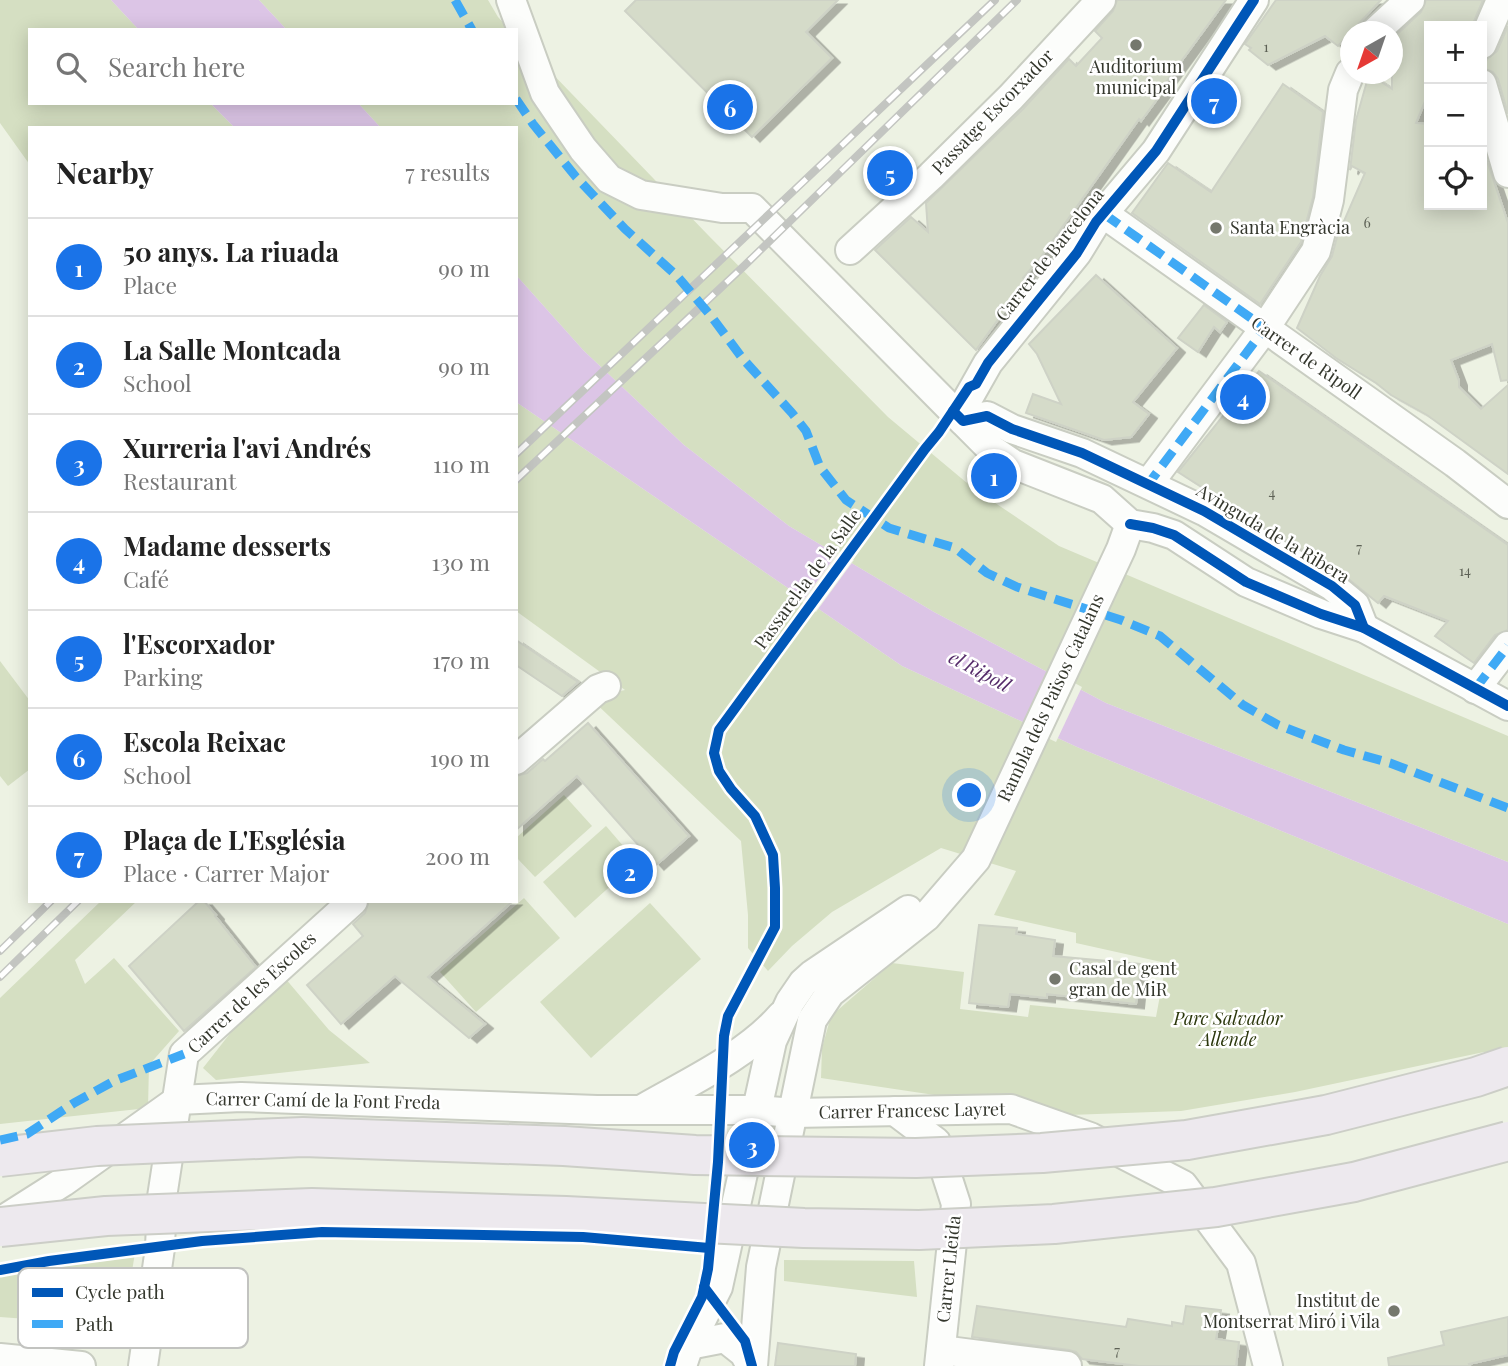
<!DOCTYPE html>
<meta charset="utf-8">
<style>
body{margin:0;font-family:"Playfair Display",serif;background:#f6f6f6;color:#222}
.controls{position:absolute;right:21px;top:21px;display:grid;overflow:hidden;border-radius:0px;box-shadow:0 4px 18px #0003}
.controls button{width:63px;height:63px;display:grid;place-items:center;padding:0;border:0;border-bottom:2px solid #e0e0e0;background:#fff;color:#222;font:35px sans-serif}
.compass{position:absolute;left:1340px;top:21px;width:63px;height:63px;border-radius:50%;background:#fff;box-shadow:0 4px 18px #0003;rotate:220deg}
.you{position:absolute;left:970px;top:796px;width:24px;height:24px;margin:-18px;border:5px solid #fff;border-radius:50%;background:#1a73e8;box-shadow:0 0 0 10px #1a73e833}
.badge{display:grid;place-items:center;width:46px;height:46px;border-radius:50%;background:#1a73e8;color:#fff;font-size:23px;font-weight:700}
.pin{position:absolute;translate:-50% -50%;border:4px solid #fff;box-shadow:0 2px 7px #0006}
.list{margin:0;padding:0;list-style:none}
h2{display:flex;justify-content:space-between;align-items:center;height:91px;margin:0;padding:0 28px;font-size:30px}
h2 small{font-size:23px;font-weight:400;color:#767676}
.list li{display:grid;grid-template-columns:46px 1fr auto;gap:21px;align-items:center;box-sizing:border-box;height:98px;padding:0 28px;border-top:2px solid #e0e0e0}
.list b{display:block;font-size:26px;white-space:nowrap}
.list p{margin:0;font-size:23px;white-space:nowrap;color:#767676}
.list em{font-size:23px;font-style:normal;color:#767676}
.icon{flex:none;width:38px;height:38px;fill:none;stroke:currentColor;stroke-width:2;stroke-linecap:round;stroke-linejoin:round}
.map{position:relative;flex:none;width:1508px;height:1366px;overflow:hidden}
.search{position:absolute;background:#fff;box-shadow:0 4px 18px #0003;left:28px;top:28px;width:490px;height:77px;display:flex;align-items:center;gap:18px;box-sizing:border-box;padding:0 24px;border-radius:0px;color:#767676;font-size:26px}
.panel{position:absolute;background:#fff;box-shadow:0 4px 18px #0003;left:28px;top:126px;width:490px;height:777px;border-radius:0px}
.map>svg:first-child{display:block}
</style>
<div class="map">
<svg width="1508" height="1366" viewBox="0 0 1508 1366">
<defs>
<filter id="shadow"><feDropShadow dx="8" dy="4.5" stdDeviation="0" flood-color="#0004"/></filter>
</defs>
<rect width="100%" height="100%" fill="#edf2e3"/>
<g fill="#d5dfc2">
<path d="M0 0H111L139 30H30V103H210L235 128H30V165L0 123Z"/>
<path d="M259 0H488L498 17 510 30H287Z"/>
<path d="M516 36 708 235 888 417 973 488 1059 546 1508 736V862L1106 703 934 612 789 526 684 445 584 351 516 275V128H381L358 103H516Z"/>
<path d="M516 402 902 666 1077 747 1508 924V1061L1484 1052 1295 1092 1181 1111 1069 1115 821 1078 822 1048 831 1016 892 963 964 972 960 1009 1028 1017 1030 1005 1156 1017 1166 963 1076 943V933L994 915 1016 871 941 848 832 912 792 946 768 971 748 948V915L741 841 590 698 625 690 516 611Z"/>
<path d="M0 661 30 701V769L8 786 0 776Z"/>
<path d="M564 795 592 826 535 877 516 857V838Z"/>
<path d="M606 826 637 862 575 918 543 882Z"/>
<path d="M524 898 560 938 476 1012 440 972Z"/>
<path d="M101 901H137L75 960 85 984 114 958 179 1031 149 1065 148 1108 0 1124V998Z"/>
<path d="M650 903 701 959 591 1058 540 1002Z"/>
<path d="M279 971 329 1030 370 1063 216 1080 203 1068Z"/>
<path d="M136 1247 123 1326 0 1317V1265Z"/>
<path d="M784 1260 914 1261 917 1297 784 1281Z"/>
</g>
<g fill="#dcc5e6">
<path d="M111 0H259L287 30H139Z"/>
<path d="M210 103H358L381 128H235Z"/>
<path d="M516 275 584 351 684 445 789 526 934 612 1106 703 1508 862V924L1077 747 902 666 516 402Z"/>
</g>
<g fill="#edf2e3">
<path d="M839 551 854 560 816 612 802 602Z"/>
<path d="M1049 669 1082 687 1056 742 1022 726Z"/>
</g>
<g fill="#d5dbc9" stroke="#ced2c6" stroke-width="2" filter="url(#shadow)">
<path d="M636 0H838L806 32 832 58 752 137 625 11Z"/>
<path d="M1117 0H1226L1161 89 1163 91 1141 121 1139 119 1041 257 1023 278 1026 281 976 350 875 250 911 217 928 232 926 203 1023 109 1069 59 1076 66 1102 38 1095 31 1113 11Z"/>
<path d="M1276 0H1381L1338 46 1325 36 1268 65 1249 50 1251 48 1245 44Z"/>
<path d="M1426 0H1483L1472 26H1429V92L1416 123 1427 124 1426 151 1429 171V205H1482V152H1484L1508 223V380L1501 381 1492 344 1451 360 1459 381V387L1481 409 1508 385V474L1427 415 1391 395 1376 383 1336 358 1297 328 1320 276 1332 256 1337 237 1365 173 1352 166 1350 170 1356 120 1369 74 1392 89V39L1421 12Z"/>
<path d="M1508 26V114L1498 79 1493 72 1483 68 1487 59 1497 51Z"/>
<path d="M1283 84 1323 112 1313 197 1301 242 1260 304 1132 213 1168 163 1211 192Z"/>
<path d="M1096 275 1177 348 1133 402 1149 414 1131 437 1104 440 1026 413 1033 394 1061 404 1037 354 1029 344Z"/>
<path d="M1204 305 1227 322 1220 332 1214 327 1198 352 1178 338Z"/>
<path d="M1259 371 1508 545V630L1495 635 1474 663 1435 636 1448 621 1384 596 1378 603 1340 572 1261 525 1178 472Z"/>
<path d="M516 640 578 682 562 696 516 665Z"/>
<path d="M588 723 689 836 656 865 577 776 516 830V776L527 773 543 759 545 761Z"/>
<path d="M199 901H204L216 915 215 916 256 967 184 1031 129 966Z"/>
<path d="M369 901H513L428 977 485 1024 469 1038 395 976 341 1024 307 985 363 936 353 924 365 913Z"/>
<path d="M979 925 1017 928 1016 934 1055 940 1053 956 1140 964 1136 1004 1047 994V998L1010 994 1008 1007 969 1003Z"/>
<path d="M977 1306 1126 1327 1128 1319 1172 1326V1322L1183 1324 1186 1306 1221 1310 1216 1339 1239 1342 1236 1366H1139L1082 1359 1076 1352 1069 1350 972 1337Z"/>
<path d="M1508 1317V1355L1469 1364 1470 1366H1389L1388 1358 1444 1345 1441 1332Z"/>
<path d="M778 1343 856 1354 855 1366H775Z"/>
</g>
<g fill="none" stroke-linecap="round" stroke-linejoin="round">
<defs>
<g id="minor">
<path d="M511 0 545 93 583 149 609 179 641 195 722 208H752L963 421 991 449 1013 464 1102 499 1130 524 1153 528 1174 535 1246 582 1321 614 1364 628 1508 706"/>
<path d="M1375 32 1410 0"/>
<path d="M1482 44 1501 0"/>
<path d="M1482 84 1508 173"/>
<path d="M1104 214 1455 463 1508 504"/>
<path d="M850 250 931 176 1011 97 1101 0"/>
<path d="M958 416 988 363 1077 253 1096 222 1156 151 1254 0"/>
<path d="M963 421 987 416 1012 429 1082 453 1204 511 1332 586 1355 605 1364 628"/>
<path d="M1149 483 1265 328 1316 251 1329 200 1343 90 1350 73"/>
<path d="M1475 689 1508 646"/>
<path d="M516 760 598 689 606 686"/>
<path d="M644 1108C689 1082 746 1056 781 1016"/>
<path d="M895 1111 936 1142 956 1204 939 1366"/>
<path d="M0 1222 63 1182 178 1100 241 1097 597 1110H757L793 1113 1011 1109 1090 1137 1183 1185 1241 1263 1268 1366"/>
<path d="M689 1345 725 1338 744 1353 751 1366"/>
<path d="M941 1350 1067 1366"/>
<path d="M0 1358 81 1366"/>
<path d="M143 1366 160 1248 162 1197 184 1054 353 901"/>
<path d="M682 1366 689 1345 718 1287 772 1041 790 1002 803 983 813 974 908 910"/>
<path d="M753 1366 761 1267 812 1020 830 993 926 917 976 859 1121 549 1130 524"/>
</g>
</defs>
<use href="#minor" stroke="#c9cdc2" stroke-width="32"/>
<use href="#minor" stroke="#fcfdfb" stroke-width="28"/>
<defs>
<g id="rail">
<path d="M516 454 995 0"/>
<path d="M516 480 744 266 1017 0"/>
<path d="M0 951 51 901"/>
<path d="M0 977 78 901"/>
</g>
</defs>
<use href="#rail" stroke="#c3c5c1" stroke-width="8"/>
<use href="#rail" stroke="#fff" stroke-width="5" stroke-dasharray="16" stroke-linecap="butt"/>
<defs>
<g id="highway-bridge">
<path d="M0 1157 97 1146 303 1137 564 1146 695 1155 916 1158 1042 1153 1187 1140 1326 1115 1476 1077 1508 1066"/>
<path d="M0 1227 106 1216 312 1208 566 1216 804 1228 919 1230 1054 1224 1216 1207 1354 1182 1508 1141"/>
</g>
</defs>
<use href="#highway-bridge" stroke="#cccec7" stroke-width="42" stroke-linecap="butt"/>
<use href="#highway-bridge" stroke="#ede9ee" stroke-width="38"/>
<g stroke="#3fa9f5" stroke-width="9" stroke-dasharray="18 9" stroke-linecap="butt">
<path d="M455 0 472 30"/>
<path d="M516 99 533 124 576 177 625 229 677 276 711 316 743 359 792 413 806 431 820 467 846 500 889 528 955 548 987 573 1017 587 1121 620 1160 636 1243 705 1278 725 1344 750 1390 763 1508 808"/>
<path d="M1104 214 1265 328 1149 483"/>
<path d="M1475 689 1508 646"/>
<path d="M0 1140 27 1134 74 1103 114 1081 184 1054"/>
</g>
<defs>
<g id="cycleway">
<path d="M953 411 963 421 987 416 1012 429 1082 453 1204 511 1332 586 1355 605 1364 628"/>
<path d="M1130 524 1153 528 1174 535 1246 582 1321 614 1364 628 1508 706"/>
<path d="M0 1270 49 1261 202 1241 322 1232 583 1237 709 1248"/>
<path d="M704 1287 745 1341 752 1366"/>
<path d="M670 1366 674 1352 702 1297 708 1269 718 1162 724 1036 728 1016 775 927V888L773 855 755 816 731 789 719 771 714 753 719 730 925 449 939 432 969 387 976 384 988 363 1077 253 1096 222 1156 151 1254 0"/>
</g>
</defs>
<use href="#cycleway" stroke="#fff" stroke-width="15"/>
<use href="#cycleway" stroke="#0057b8" stroke-width="10"/>
</g>
<g fill="#75786d" stroke="#fff" stroke-width="2.5">
<circle cx="1136" cy="45" r="7"/>
<circle cx="1216" cy="228" r="7"/>
<circle cx="1055" cy="979" r="7"/>
<circle cx="1394" cy="1311" r="7"/>
</g>
<g text-anchor="middle" stroke-width="5" stroke-linejoin="round" paint-order="stroke">
<g font-size="14" fill="#5d6155">
<text x="1266" y="52">1</text>
<text x="1367" y="228">6</text>
<text x="1272" y="498">4</text>
<text x="1359" y="553">7</text>
<text x="1465" y="576">14</text>
<text x="1117" y="1356">7</text>
</g>
<g font-size="18" fill="#34372d" stroke="#fff" text-anchor="start">
<text x="1136" y="73" text-anchor="middle">Auditorium<tspan x="1136" dy="21">municipal</tspan></text>
<text x="1230" y="234">Santa Engràcia</text>
<text x="1069" y="975">Casal de gent<tspan x="1069" dy="21">gran de MiR</tspan></text>
<text x="1380" y="1307" text-anchor="end">Institut de<tspan x="1380" dy="21">Montserrat Miró i Vila</tspan></text>
</g>
<g font-size="18" fill="#34372d" stroke="#fff">
<text transform="translate(993 112) rotate(-46)" y="6">Passatge Escorxador</text>
<text transform="translate(1050 255) rotate(-52)" y="6">Carrer de Barcelona</text>
<text transform="translate(1306 358) rotate(35)" y="6">Carrer de Ripoll</text>
<text transform="translate(1273 534) rotate(31)" y="6">Avinguda de la Ribera</text>
<text transform="translate(808 579) rotate(-54)" y="6">Passarel·la de la Salle</text>
<text transform="translate(1051 698) rotate(-65)" y="6">Rambla dels Països Catalans</text>
<text transform="translate(252 993) rotate(-43)" y="6">Carrer de les Escoles</text>
<text transform="translate(323 1101) rotate(1)" y="6">Carrer Camí de la Font Freda</text>
<text transform="translate(912 1111) rotate(-1)" y="6">Carrer Francesc Layret</text>
<text transform="translate(949 1269) rotate(-84)" y="6">Carrer Lleida</text>
</g>
<g font-size="18" font-style="italic" fill="#2c380d" stroke="#fff">
<text x="1228" y="1025">Parc Salvador<tspan x="1228" dy="21">Allende</tspan></text>
</g>
<g font-size="19" font-style="italic" fill="#552b6a" stroke="#fff">
<text transform="translate(980 671) rotate(28)" y="7">el Ripoll</text>
</g>
</g>
<rect x="18" y="1268" width="230" height="80" rx="10" fill="#fff" stroke="#c2c3c0" stroke-width="2"/>
<rect x="32" y="1288" width="31" height="9" fill="#0057b8"/>
<rect x="32" y="1320" width="31" height="8" fill="#3fa9f5"/>
<g font-size="19" fill="#34372d">
<text x="75" y="1299">Cycle path</text>
<text x="75" y="1331">Path</text>
</g>
</svg>
<div class="controls">
<button>+</button>
<button>−</button>
<button><svg class="icon" aria-label="locate" viewBox="0 0 24 24"><circle cx="12" cy="12" r="6"/><path d="M12 2v4M12 18v4M2 12h4M18 12h4"/></svg></button>
</div>
<svg class="compass" viewBox="-18 -18 36 36"><path d="M0-13l5 13h-10z" fill="#e53935"/><path d="M0 13l5-13h-10z" fill="#767676"/></svg>
<div class="you"></div>
<div class="pin badge" style="left:994px;top:476px">1</div>
<div class="pin badge" style="left:630px;top:871px">2</div>
<div class="pin badge" style="left:752px;top:1145px">3</div>
<div class="pin badge" style="left:1243px;top:397px">4</div>
<div class="pin badge" style="left:890px;top:173px">5</div>
<div class="pin badge" style="left:730px;top:107px">6</div>
<div class="pin badge" style="left:1214px;top:101px">7</div>
<div class="search"><svg class="icon" aria-label="search" viewBox="0 0 24 24"><circle cx="10" cy="10" r="6"/><path d="M15 15l6 6"/></svg>Search here</div>
<section class="panel">
<h2>Nearby<small>7 results</small></h2>
<ul class="list">
<li><span class="badge">1</span><div><b>50 anys. La riuada</b><p>Place</p></div><em>90 m</em></li>
<li><span class="badge">2</span><div><b>La Salle Montcada</b><p>School</p></div><em>90 m</em></li>
<li><span class="badge">3</span><div><b>Xurreria l'avi Andrés</b><p>Restaurant</p></div><em>110 m</em></li>
<li><span class="badge">4</span><div><b>Madame desserts</b><p>Café</p></div><em>130 m</em></li>
<li><span class="badge">5</span><div><b>l'Escorxador</b><p>Parking</p></div><em>170 m</em></li>
<li><span class="badge">6</span><div><b>Escola Reixac</b><p>School</p></div><em>190 m</em></li>
<li><span class="badge">7</span><div><b>Plaça de L'Església</b><p>Place · Carrer Major</p></div><em>200 m</em></li>
</ul>
</section>
</div>
